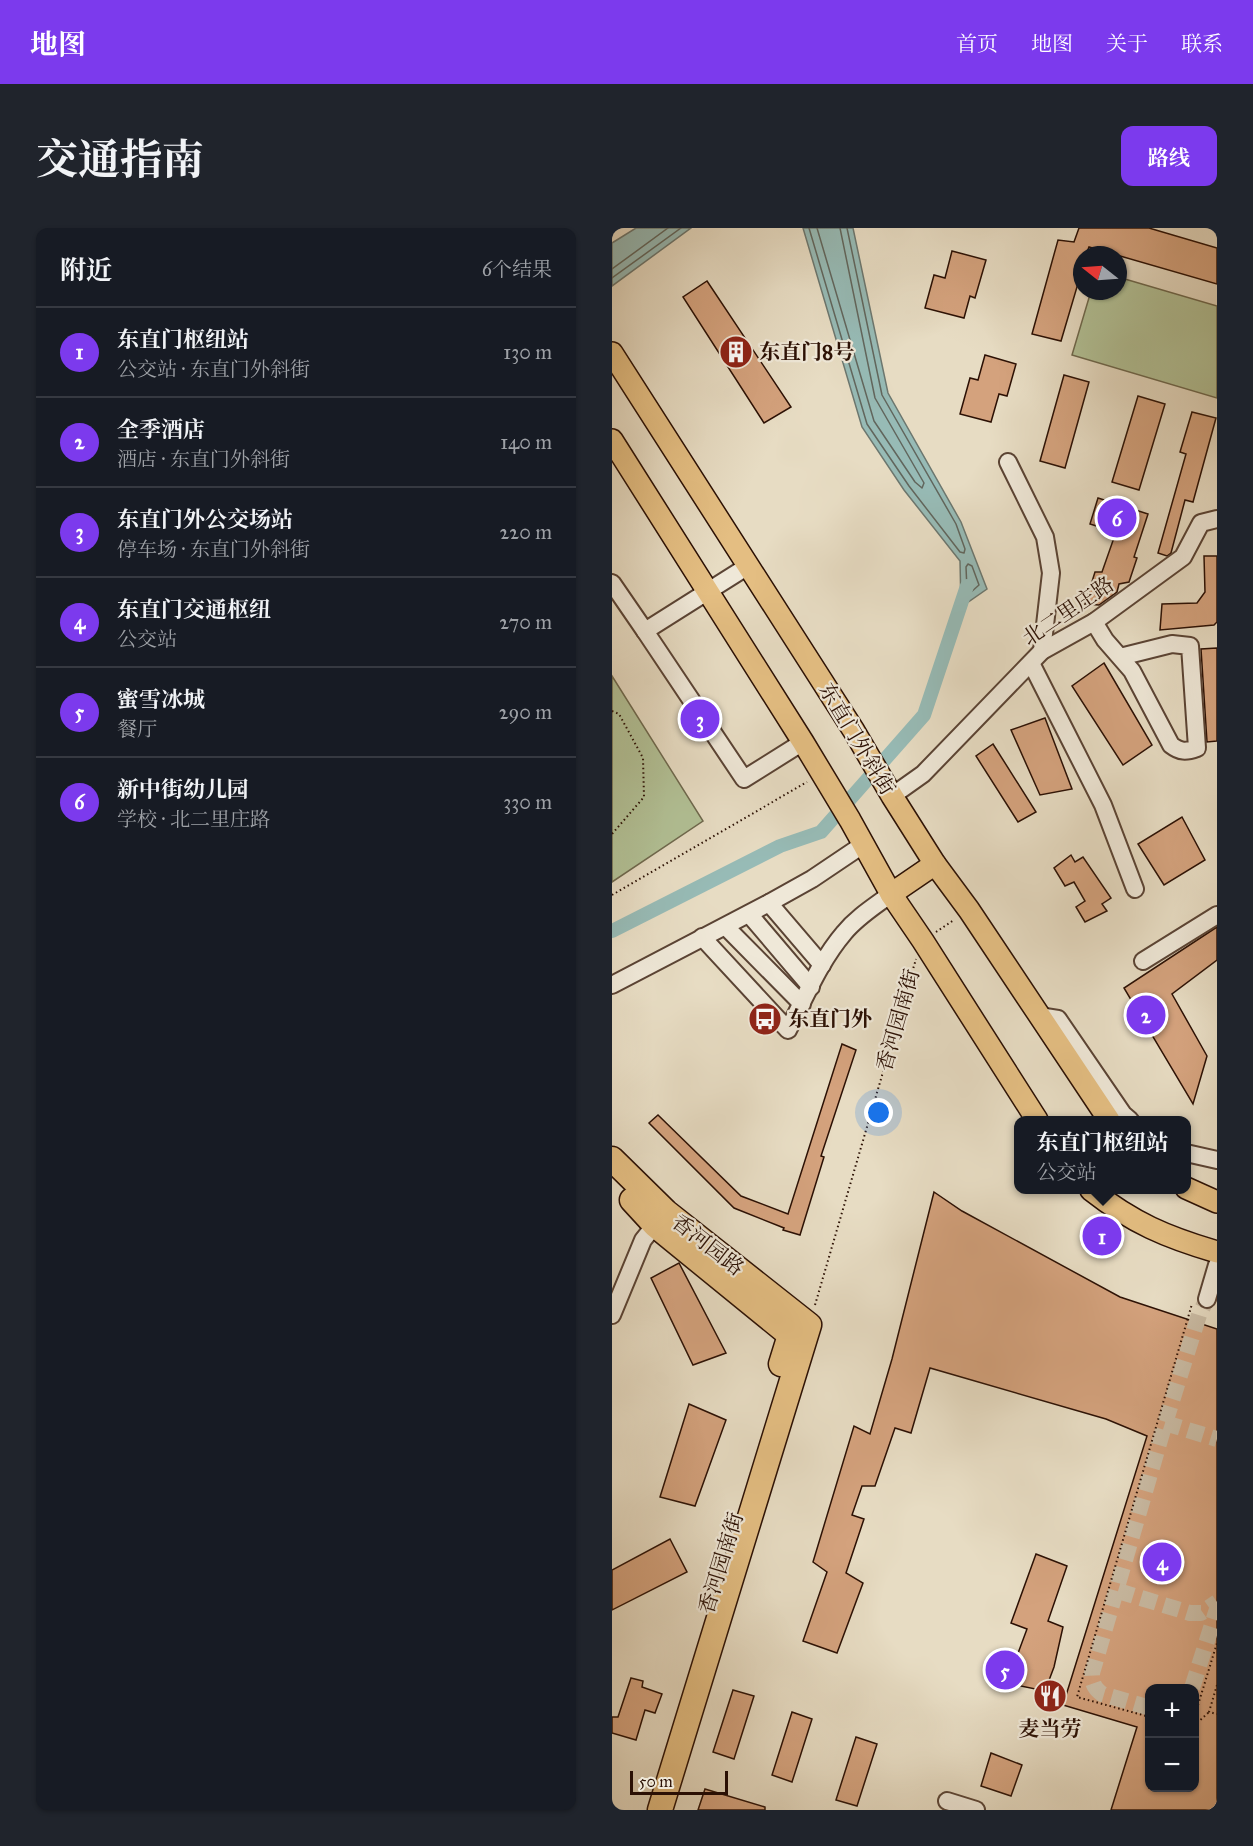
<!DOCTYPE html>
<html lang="zh">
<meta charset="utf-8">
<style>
body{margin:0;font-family:"IM FELL Great Primer","Noto Serif SC",serif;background:#20242c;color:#f1f3f6}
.controls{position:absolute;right:18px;bottom:18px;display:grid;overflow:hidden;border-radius:12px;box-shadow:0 2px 4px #0004}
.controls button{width:54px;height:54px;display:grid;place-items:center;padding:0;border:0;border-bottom:2px solid #363941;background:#171b24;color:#f1f3f6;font:30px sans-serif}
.compass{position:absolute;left:461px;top:18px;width:54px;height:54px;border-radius:50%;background:#171b24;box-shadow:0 2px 4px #0004;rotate:287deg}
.scale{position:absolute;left:18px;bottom:15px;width:98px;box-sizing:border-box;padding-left:6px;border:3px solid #2b1004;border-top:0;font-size:16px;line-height:21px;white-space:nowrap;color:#2b1004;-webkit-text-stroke:4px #efe8d8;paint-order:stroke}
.you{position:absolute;left:267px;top:885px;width:21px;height:21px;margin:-15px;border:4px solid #fff;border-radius:50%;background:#1a73e8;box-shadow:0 0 0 9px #1a73e833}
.badge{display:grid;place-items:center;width:39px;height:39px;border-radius:50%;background:#7c3aed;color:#fff;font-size:20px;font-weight:700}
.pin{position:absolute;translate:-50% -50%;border:3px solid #fff;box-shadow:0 2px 6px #0006}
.popup{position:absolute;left:402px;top:888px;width:177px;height:78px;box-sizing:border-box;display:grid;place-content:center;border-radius:12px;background:#171b24;filter:drop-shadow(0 2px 4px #0005);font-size:20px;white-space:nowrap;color:#9ea1a6}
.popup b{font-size:22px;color:#f1f3f6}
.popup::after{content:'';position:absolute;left:50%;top:100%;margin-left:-12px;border:12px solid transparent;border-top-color:#171b24}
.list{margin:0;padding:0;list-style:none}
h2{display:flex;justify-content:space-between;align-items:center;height:78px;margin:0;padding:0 24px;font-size:26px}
h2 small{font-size:20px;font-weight:400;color:#9ea1a6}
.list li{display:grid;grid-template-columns:39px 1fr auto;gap:18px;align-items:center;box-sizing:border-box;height:90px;padding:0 24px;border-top:2px solid #363941}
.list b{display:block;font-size:22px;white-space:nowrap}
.list p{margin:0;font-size:20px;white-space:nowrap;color:#9ea1a6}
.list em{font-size:20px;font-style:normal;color:#9ea1a6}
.map{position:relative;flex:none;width:605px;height:1582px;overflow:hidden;border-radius:12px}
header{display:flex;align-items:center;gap:36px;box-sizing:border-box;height:84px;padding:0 30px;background:#7c3aed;color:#fff}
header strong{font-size:28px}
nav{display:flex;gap:33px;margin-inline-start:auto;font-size:21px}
.intro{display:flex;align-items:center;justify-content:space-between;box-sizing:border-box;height:144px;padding:0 36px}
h1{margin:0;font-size:42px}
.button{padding:15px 27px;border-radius:12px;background:#7c3aed;color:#fff;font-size:21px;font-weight:700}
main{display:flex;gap:36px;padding:0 36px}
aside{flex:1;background:#171b24;border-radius:12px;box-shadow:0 2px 4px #0004}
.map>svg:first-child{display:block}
</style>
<header>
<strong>地图</strong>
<nav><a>首页</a><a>地图</a><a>关于</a><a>联系</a></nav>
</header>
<div class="intro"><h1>交通指南</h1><a class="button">路线</a></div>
<main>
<aside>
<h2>附近<small>6个结果</small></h2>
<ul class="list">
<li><span class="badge">1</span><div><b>东直门枢纽站</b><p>公交站 · 东直门外斜街</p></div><em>130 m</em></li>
<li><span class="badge">2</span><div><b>全季酒店</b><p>酒店 · 东直门外斜街</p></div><em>140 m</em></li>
<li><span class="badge">3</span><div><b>东直门外公交场站</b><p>停车场 · 东直门外斜街</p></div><em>220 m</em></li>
<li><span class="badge">4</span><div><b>东直门交通枢纽</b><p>公交站</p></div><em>270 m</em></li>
<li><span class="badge">5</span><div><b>蜜雪冰城</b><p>餐厅</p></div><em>290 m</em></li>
<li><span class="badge">6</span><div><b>新中街幼儿园</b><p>学校 · 北二里庄路</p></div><em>330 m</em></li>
</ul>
</aside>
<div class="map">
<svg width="605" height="1582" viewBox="0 0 605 1582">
<rect width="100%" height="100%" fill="#e7dcc3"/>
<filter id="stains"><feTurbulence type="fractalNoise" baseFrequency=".00333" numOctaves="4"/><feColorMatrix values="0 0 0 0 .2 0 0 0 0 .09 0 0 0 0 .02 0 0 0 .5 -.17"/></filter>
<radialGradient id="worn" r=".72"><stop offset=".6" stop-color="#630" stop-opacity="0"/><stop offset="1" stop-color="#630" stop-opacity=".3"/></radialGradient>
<g fill="#b2c196" stroke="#6e684d" stroke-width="1.5">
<path d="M506 49 605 78V170L460 127 479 63H506Z"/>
<path d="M0 448 91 593 0 654Z"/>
</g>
<g fill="#97bbb6" stroke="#6c776f" stroke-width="1.5">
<path d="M24 0H79L0 58V15Z"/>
<path d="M191 0H241L276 165 349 294 375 361 349 379 348 333 292 262 250 199Z"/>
</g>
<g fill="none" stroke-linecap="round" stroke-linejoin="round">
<g stroke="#61665d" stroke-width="1.5">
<path d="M197 0 255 196 297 258 348 324 352 325 353 321 344 296 270 167 235 0"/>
<path d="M205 0 262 193 303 254 310 260 312 255 263 170 228 0"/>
<path d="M0 41 56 0"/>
<path d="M0 50 69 0"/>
<path d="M356 336 360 338 367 357 358 365 355 362 354 339Z"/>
</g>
<path stroke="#97bbb6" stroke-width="14" d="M0 703 168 618 209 604 312 487 355 358"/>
</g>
<g fill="#d4a27d" stroke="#2b1004" stroke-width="1.5" fill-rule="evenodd">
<path d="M467 0H537L605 20V56L477 19 474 27H470V42L449 113 420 106 446 12 462 14Z"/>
<path d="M340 23 374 32 363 70 358 68 352 90 313 80 322 47 333 50Z"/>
<path d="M95 53 179 179 152 195 71 69Z"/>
<path d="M373 127 404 136 395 168 387 166 379 194 348 186 358 150 366 152Z"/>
<path d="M452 147 477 154 453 240 428 233Z"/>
<path d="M526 168 553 176 527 262 500 254Z"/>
<path d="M580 184 604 190 581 274 573 272 559 325 555 328 546 325 574 226 568 224Z"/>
<path d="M486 270 536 286 522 329 525 330 517 354 507 356 505 364 487 377 473 376 483 344H490L504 304 478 296Z"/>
<path d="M592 328H605V394L602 397 548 402 550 376 585 375 593 364Z"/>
<path d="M605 420V513L595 514 589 421Z"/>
<path d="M492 435 540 517 511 537 460 458Z"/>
<path d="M433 490 460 561 428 567 399 502Z"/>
<path d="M381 516 424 584 406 594 364 528Z"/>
<path d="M570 589 593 632 552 657 526 616Z"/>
<path d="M459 627 463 634 471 629 499 670 490 676 495 683 473 694 464 679 473 673 462 654 453 658 442 640Z"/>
<path d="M605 699V732L560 766 595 828 581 876 512 760Z"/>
<path d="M230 816 244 822 209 928 212 929 188 1007 171 1002 172 1000 122 980 37 895 46 887 129 968 176 986Z"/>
<path d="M322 964 350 983 508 1069 605 1101V1582H499L525 1499 451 1477 535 1208 494 1191 318 1140 299 1205 283 1200 263 1258H250L240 1287 252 1291 234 1345 251 1355 225 1425 191 1413 215 1344 201 1334 242 1198 258 1206 280 1131ZM537 1461H582V1560H537Z"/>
<path d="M67 1035 114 1125 81 1137 39 1050Z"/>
<path d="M77 1176 114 1192 83 1278 48 1269Z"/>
<path d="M58 1311 75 1344 0 1382V1342Z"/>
<path d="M424 1326 455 1338 436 1393 451 1399 442 1439 433 1463 395 1455 415 1401 399 1395Z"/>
<path d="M19 1450 31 1453 30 1459 50 1466 43 1485 33 1482 24 1512 0 1505V1489H6Z"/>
<path d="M121 1462 142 1468 122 1531 101 1524Z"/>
<path d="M180 1484 200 1491 180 1554 160 1547Z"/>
<path d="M244 1509 265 1516 245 1578 224 1572Z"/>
<path d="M379 1525 410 1537 399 1568 369 1558Z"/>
<path d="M93 1561 153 1579V1582H86Z"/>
</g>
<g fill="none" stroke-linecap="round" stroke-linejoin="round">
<g stroke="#cbbda6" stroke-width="16" stroke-dasharray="16 8" stroke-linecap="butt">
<path d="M553 1195 605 1211"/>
<path d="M506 1363 578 1385H589L605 1374"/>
<path d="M580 1460 605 1381"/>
<path d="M538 1480 490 1466C482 1460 480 1455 480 1445L553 1195 587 1087 595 1071"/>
</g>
<defs>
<g id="minor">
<path d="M396 234 433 309 439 345 430 423"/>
<path d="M136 338 33 403 132 551 191 514"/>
<path d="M0 355 33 403"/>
<path d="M482 394 493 412 520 443 559 517C568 524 574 524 585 520L578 418 560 416 508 429"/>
<path d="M419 435 491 577 523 661"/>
<path d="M280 568 311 546 430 423 482 394 571 329 589 295 605 291"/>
<path d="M157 675 210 737"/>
<path d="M137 686 199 759"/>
<path d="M114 699 190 776"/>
<path d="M90 709 176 802C193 770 208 733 232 705 245 689 263 678 279 666"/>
<path d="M531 733 605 687"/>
<path d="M0 757 157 675 200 651 252 616"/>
<path d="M427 788 446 791 511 886 518 892"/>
<path d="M574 925 605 932"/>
<path d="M595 1071 605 1037"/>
<path d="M0 1087 31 1012 43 997"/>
<path d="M335 1573 364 1582"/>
</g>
<g id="major">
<path d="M0 125 242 503 280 568 323 636 357 682 497 892"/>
<path d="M0 212 191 514 238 592 279 666 311 713 425 892"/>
<path d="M279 666 323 636"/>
<path d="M574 960 605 974"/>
<path d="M479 962C521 995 554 1009 605 1024"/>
</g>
<g id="highway">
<path d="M0 931 54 984 197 1097 48 1582"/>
<path d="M20 972 43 997 178 1107 169 1136"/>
</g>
</defs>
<use href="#minor" stroke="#5a4334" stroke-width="20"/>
<use href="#major" stroke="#2b1004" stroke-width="24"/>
<use href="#highway" stroke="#2b1004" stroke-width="27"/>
<g stroke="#2b1004" stroke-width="2" stroke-dasharray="1.5 3" stroke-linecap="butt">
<path d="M0 483 7 486 31 530 32 569 0 606"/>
<path d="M0 667 195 554"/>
<path d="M324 704 342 692"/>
<path d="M203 1077 304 731"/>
<path d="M605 1457 597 1484 605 1486"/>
<path d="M538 1489 465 1469 580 1076"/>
<path d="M582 1490 605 1415"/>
<path d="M582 1498 597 1484"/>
</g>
<use href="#minor" stroke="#efe8d8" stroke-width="16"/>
<use href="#major" stroke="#e4be82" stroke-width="21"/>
<use href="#highway" stroke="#e4be82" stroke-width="24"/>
</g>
<defs>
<symbol id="building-disc" viewBox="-11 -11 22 22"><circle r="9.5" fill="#8f2418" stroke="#efe8d8"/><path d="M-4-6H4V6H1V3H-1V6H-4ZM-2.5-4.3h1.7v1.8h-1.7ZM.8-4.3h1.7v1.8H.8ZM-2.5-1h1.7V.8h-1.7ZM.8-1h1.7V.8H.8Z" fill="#fff"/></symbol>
<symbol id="bus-disc" viewBox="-11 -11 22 22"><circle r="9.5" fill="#8f2418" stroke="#efe8d8"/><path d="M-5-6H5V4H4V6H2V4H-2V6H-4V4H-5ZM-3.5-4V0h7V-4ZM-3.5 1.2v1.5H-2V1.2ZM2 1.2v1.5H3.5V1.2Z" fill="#fff"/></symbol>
<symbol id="restaurant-disc" viewBox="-11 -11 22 22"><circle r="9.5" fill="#8f2418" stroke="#efe8d8"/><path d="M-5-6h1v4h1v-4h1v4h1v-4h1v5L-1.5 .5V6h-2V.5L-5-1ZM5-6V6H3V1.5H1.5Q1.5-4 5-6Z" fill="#fff"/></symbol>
</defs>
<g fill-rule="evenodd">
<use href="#building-disc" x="105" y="105" width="38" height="38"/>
<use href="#bus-disc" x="134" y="772" width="38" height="38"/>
<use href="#restaurant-disc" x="419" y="1449" width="38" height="38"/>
</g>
<g text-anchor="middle" stroke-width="4.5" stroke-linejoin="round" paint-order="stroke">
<g font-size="21" font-weight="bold" fill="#2b1004" stroke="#efe8d8" text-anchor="start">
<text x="147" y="131">东直门8号</text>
<text x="176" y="798">东直门外</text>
<text x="438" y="1508" text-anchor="middle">麦当劳</text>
</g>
<g font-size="21" fill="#2b1004" stroke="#efe8d8">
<text transform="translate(456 383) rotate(-34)" y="7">北二里庄路</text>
<text transform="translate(245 511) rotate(59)" y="7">东直门外斜街</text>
<text transform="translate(286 792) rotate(-74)" y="7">香河园南街</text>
<text transform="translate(96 1017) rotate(38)" y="7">香河园路</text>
<text transform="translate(109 1335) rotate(-73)" y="7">香河园南街</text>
</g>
</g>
<rect width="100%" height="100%" filter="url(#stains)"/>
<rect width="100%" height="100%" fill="url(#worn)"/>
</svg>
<div class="controls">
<button>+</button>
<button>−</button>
</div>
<svg class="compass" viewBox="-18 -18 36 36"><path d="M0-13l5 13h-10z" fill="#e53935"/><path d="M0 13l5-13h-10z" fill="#9ea1a6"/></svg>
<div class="scale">50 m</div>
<div class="you"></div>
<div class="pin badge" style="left:490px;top:1008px">1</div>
<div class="popup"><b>东直门枢纽站</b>公交站</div>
<div class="pin badge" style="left:534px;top:787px">2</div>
<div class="pin badge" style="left:88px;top:491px">3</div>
<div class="pin badge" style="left:550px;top:1334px">4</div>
<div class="pin badge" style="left:393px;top:1442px">5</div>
<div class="pin badge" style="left:505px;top:290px">6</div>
</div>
</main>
